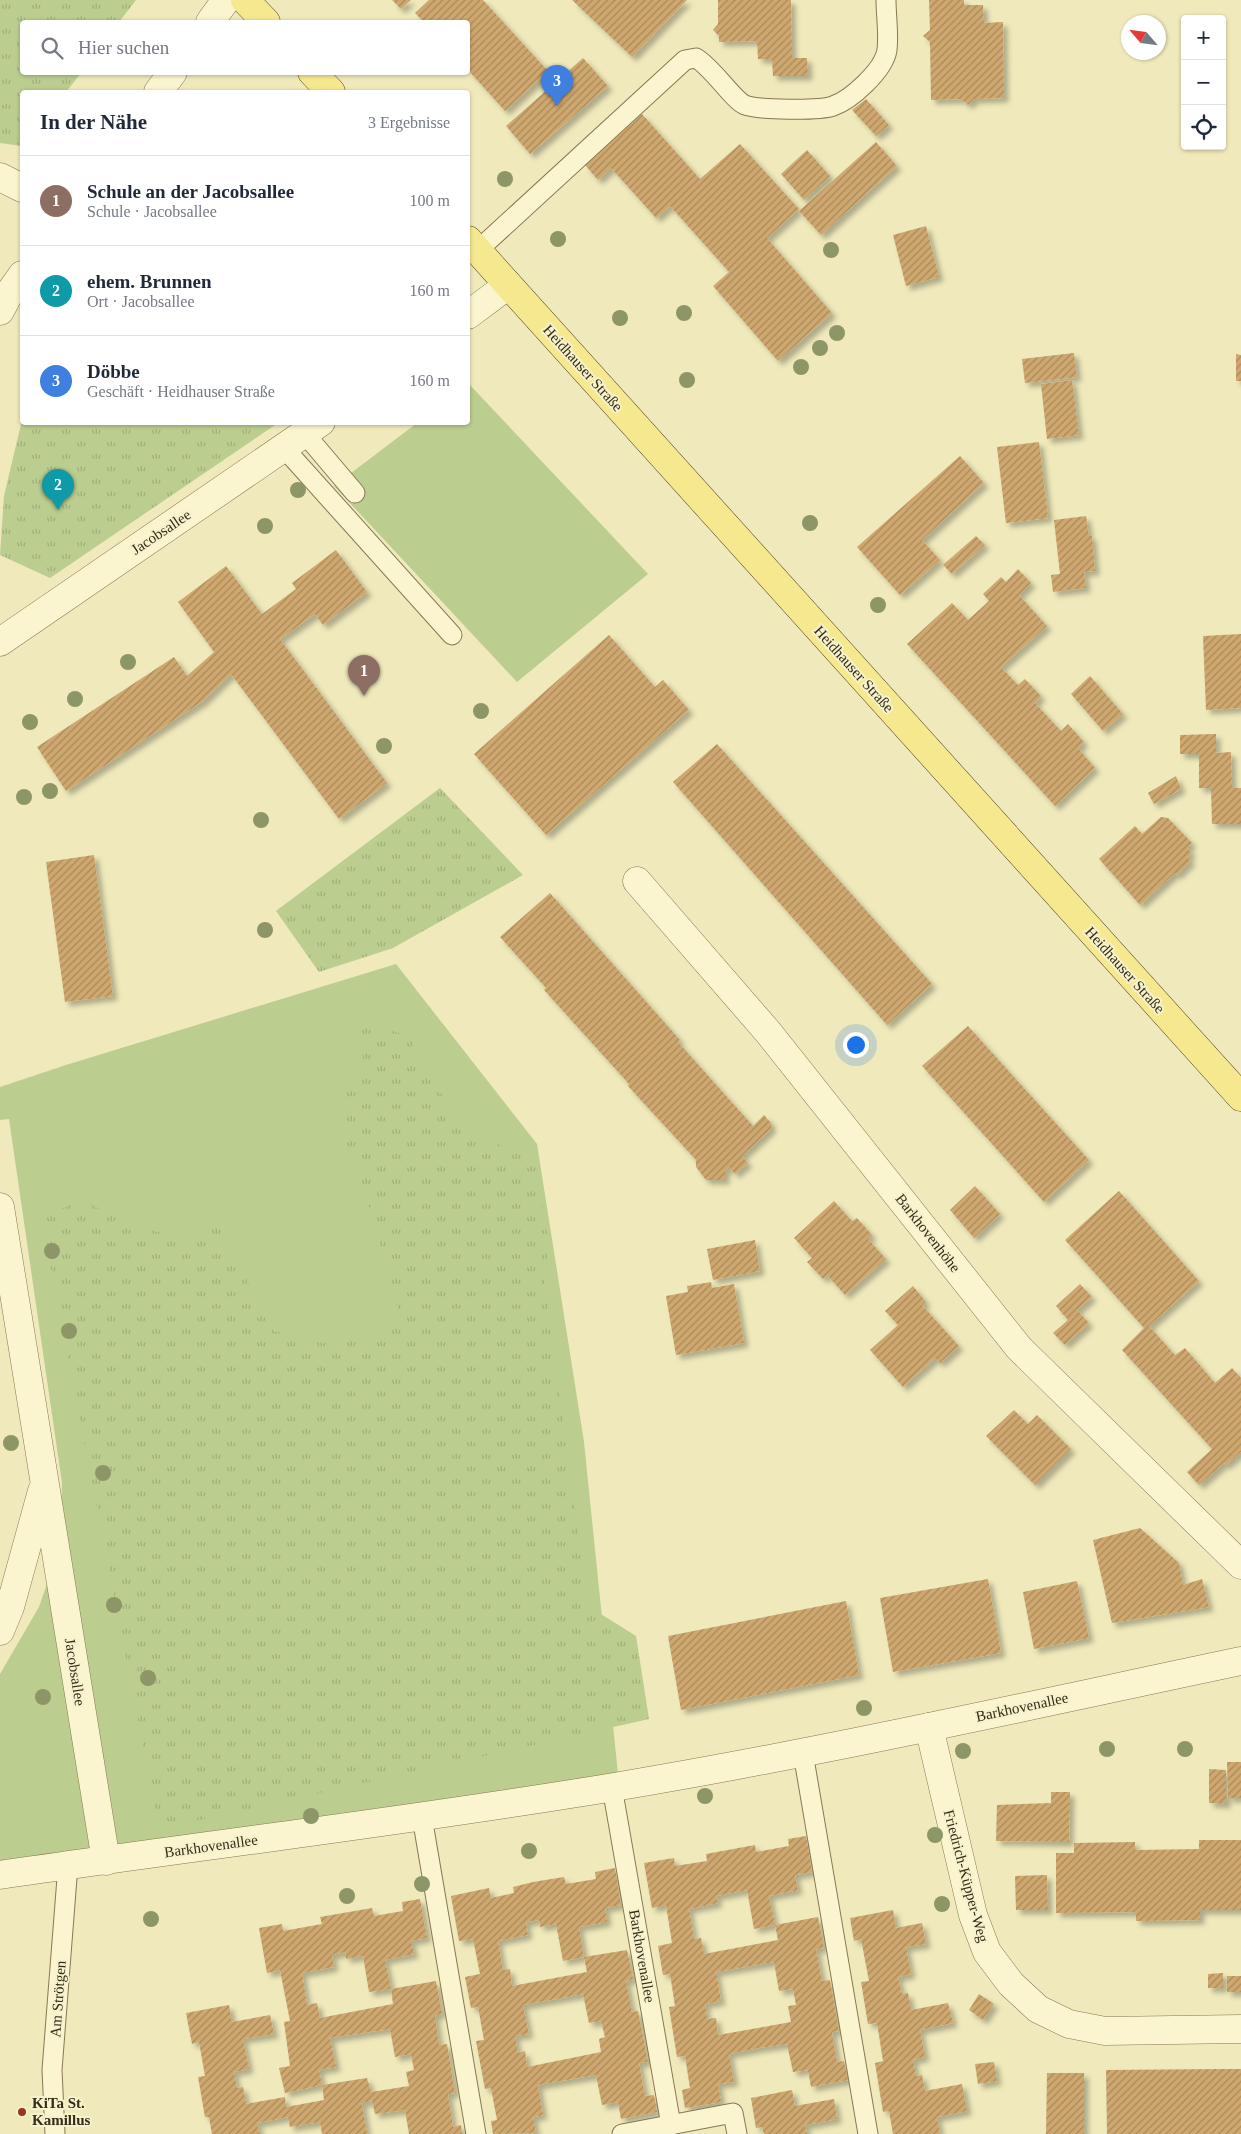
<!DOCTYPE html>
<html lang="de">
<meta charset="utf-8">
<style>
body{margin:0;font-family:Georgia,serif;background:#f2f2f3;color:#1f2937}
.controls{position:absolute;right:15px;top:15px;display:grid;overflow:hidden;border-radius:5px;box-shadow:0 1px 4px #0004}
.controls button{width:45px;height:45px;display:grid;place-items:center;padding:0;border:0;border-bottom:1px solid #e0e1e3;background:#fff;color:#1f2937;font:25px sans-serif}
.compass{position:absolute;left:1121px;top:15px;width:45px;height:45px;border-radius:50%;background:#fff;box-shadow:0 1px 4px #0004;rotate:298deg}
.you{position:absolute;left:855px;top:1044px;width:18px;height:18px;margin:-12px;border:4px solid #fff;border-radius:50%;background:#1a73e8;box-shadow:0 0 0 8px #1a73e833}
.badge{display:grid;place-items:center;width:32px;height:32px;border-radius:50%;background:#ea580c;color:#fff;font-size:16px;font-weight:700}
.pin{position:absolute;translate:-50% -41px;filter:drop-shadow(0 1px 2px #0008)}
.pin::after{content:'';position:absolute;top:26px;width:18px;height:15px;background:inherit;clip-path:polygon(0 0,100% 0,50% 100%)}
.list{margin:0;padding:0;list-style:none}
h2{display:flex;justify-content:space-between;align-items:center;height:65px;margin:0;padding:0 20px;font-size:21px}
h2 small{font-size:16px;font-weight:400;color:#747a83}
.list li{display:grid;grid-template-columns:32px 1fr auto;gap:15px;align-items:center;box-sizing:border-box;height:90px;padding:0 20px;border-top:1px solid #e0e1e3}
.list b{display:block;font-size:19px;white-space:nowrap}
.list p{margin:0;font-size:16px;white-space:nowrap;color:#747a83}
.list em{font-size:16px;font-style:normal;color:#747a83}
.icon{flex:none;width:28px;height:28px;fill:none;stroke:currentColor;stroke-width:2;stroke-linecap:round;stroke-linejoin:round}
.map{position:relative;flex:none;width:1241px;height:2134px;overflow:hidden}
.search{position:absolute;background:#fff;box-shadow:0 1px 4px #0004;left:20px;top:20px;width:450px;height:55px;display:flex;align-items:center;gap:12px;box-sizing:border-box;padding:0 18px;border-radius:5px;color:#747a83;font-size:19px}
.panel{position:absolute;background:#fff;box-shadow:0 1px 4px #0004;left:20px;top:90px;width:450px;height:335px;border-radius:5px}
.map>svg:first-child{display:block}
</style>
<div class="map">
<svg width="1241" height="2134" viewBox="0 0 1241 2134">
<defs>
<pattern id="park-tufts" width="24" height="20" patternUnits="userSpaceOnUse" patternTransform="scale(1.25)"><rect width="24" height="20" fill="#bbcd8f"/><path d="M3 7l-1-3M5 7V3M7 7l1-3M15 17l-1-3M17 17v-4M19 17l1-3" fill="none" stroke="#a1b07b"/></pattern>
<pattern id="building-hatch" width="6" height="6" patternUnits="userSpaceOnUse" patternTransform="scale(1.25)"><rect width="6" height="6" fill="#cfa86f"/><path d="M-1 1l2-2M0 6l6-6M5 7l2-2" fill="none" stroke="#a9895a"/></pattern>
<filter id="shadow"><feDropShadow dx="4.5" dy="4.5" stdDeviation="2.5" flood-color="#0004"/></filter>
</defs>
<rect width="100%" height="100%" fill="#efe9bb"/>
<g fill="#bbcd8f">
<path d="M468 383 648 574 517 682 334 486 417 423 468 422Z"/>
<path d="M396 964 537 1144 584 1442 619 1784 0 1874V1674L39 1607 60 1546 62 1483 9 1119 0 1120V1087L66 1065Z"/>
</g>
<g fill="url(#park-tufts)">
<path d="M0 0H136L119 22H22V72L81 73 66 92H22V146L0 143Z"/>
<path d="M22 420V422L278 423 50 578 0 555 4 496Z"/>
<path d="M440 788 523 875 393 948 319 972 276 911Z"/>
<path d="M358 1023 408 1035C432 1080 454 1129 506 1148 514 1150 524 1150 533 1151L549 1245 545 1281 588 1606 636 1636 649 1719 159 1829 41 1217 82 1200 129 1224 182 1239 197 1233 208 1220 223 1218 224 1244 250 1285 274 1331 323 1343 363 1340 388 1333 398 1310 364 1188 346 1146 340 1090 365 1071Z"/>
</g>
<g fill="url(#building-hatch)" fill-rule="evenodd" filter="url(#shadow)">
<path d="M392 0H411L401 9Z"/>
<path d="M429 0H483L548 71 505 111 468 70V22H424L415 13Z"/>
<path d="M572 0H687L632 57Z"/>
<path d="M718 0H791L792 58H807L808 76H773L772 59H758L757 41 719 42V36L713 30 718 24Z"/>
<path d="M929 0H964V5H983L984 23 1003 22 1004 98 974 99 968 105 961 99 931 100 930 42 923 36 930 30Z"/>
<path d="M583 58 608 86 530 154 506 126Z"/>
<path d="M866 99 889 125 876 136 852 110Z"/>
<path d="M642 114 700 179 740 144 799 209 767 238 832 313 778 361 713 286 729 272 670 206 656 218 611 168 598 180 585 165Z"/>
<path d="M876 142 897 166 821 235 799 211Z"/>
<path d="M807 150 830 176 804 200 781 174Z"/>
<path d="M926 226 939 277 906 286 893 235Z"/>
<path d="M1074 353 1077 377 1025 383 1022 359Z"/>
<path d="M1236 354 1241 355V381H1236Z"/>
<path d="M1072 380 1079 435 1047 439 1041 384Z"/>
<path d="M1039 442 1048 518 1006 523 997 447Z"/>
<path d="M960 456 984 483 922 540 940 560 900 595 857 547Z"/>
<path d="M1086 516 1089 536H1092L1095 571 1084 572 1086 588 1053 592 1051 575 1060 574 1054 520Z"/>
<path d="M976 536 985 545 952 574 943 565Z"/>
<path d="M336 550 367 592 323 625 315 614 280 639 387 783 339 819 231 674 203 701 66 791 37 747 174 657 187 676 214 652 178 602 226 566 262 614 296 589 292 583Z"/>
<path d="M1018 569 1031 583 1019 595 1047 626 1001 667 1018 685 1025 679 1041 696 1035 703 1061 731 1068 724 1084 742 1078 748 1095 768 1055 806 907 644 952 603 968 620 989 601 983 594 1001 577 1006 582Z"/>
<path d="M1241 634V708L1206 710 1203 636Z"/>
<path d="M609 635 655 687 663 680 689 710 546 835 474 754Z"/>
<path d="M1090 676 1123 714 1103 731 1071 694Z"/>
<path d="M1216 734V753L1231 752 1232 788H1241V824H1212L1211 788H1199V754H1180V735Z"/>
<path d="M717 744 932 984 887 1025 673 782Z"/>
<path d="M1176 776 1181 789 1154 804 1148 793Z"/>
<path d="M1161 817 1168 818 1192 843 1187 848 1192 853 1187 857 1191 861 1177 875 1175 873 1140 905 1099 859 1135 826 1142 834Z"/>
<path d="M94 855 113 996 65 1002 46 862Z"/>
<path d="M550 893 680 1040 678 1042 753 1126 764 1115 771 1123V1129L742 1156 748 1163 735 1174 729 1167 725 1171V1180H706L696 1167V1160L628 1086 629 1084 544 990 546 988 500 937Z"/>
<path d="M968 1026 1089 1160 1044 1202 922 1066Z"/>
<path d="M975 1186 1000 1214 974 1238 950 1210Z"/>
<path d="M1119 1191 1199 1281 1149 1326 1175 1355 1185 1348 1215 1383 1232 1368 1241 1378V1452L1226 1465 1224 1463 1199 1485 1187 1472 1212 1449 1122 1350 1144 1328 1065 1240Z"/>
<path d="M834 1201 852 1221 857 1218 872 1235 868 1239 886 1259 845 1295 827 1275 823 1279 807 1262 812 1258 794 1238Z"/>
<path d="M755 1240 760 1271 713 1280 707 1249Z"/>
<path d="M711 1282 712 1288 734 1284 744 1343 676 1355 666 1296 688 1292 687 1286Z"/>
<path d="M1080 1284 1092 1297 1077 1310 1089 1323 1065 1345 1053 1333 1068 1320 1056 1306Z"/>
<path d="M913 1286 926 1302 922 1305 959 1346 940 1363 935 1358 903 1387 870 1350 898 1325 885 1311Z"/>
<path d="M1014 1410 1028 1424 1037 1415 1071 1449 1035 1485 986 1436Z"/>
<path d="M1140 1528 1179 1563 1183 1585 1202 1579 1209 1607 1112 1623 1093 1540Z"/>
<path d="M988 1579 1001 1653 893 1672 880 1598Z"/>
<path d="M1077 1581 1089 1638 1034 1649 1023 1592Z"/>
<path d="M846 1601 859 1675 681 1710 668 1636Z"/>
<path d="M1227 1762H1241V1798H1228Z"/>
<path d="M1209 1769 1226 1770V1804L1209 1803Z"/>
<path d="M1051 1792H1070L1069 1842 996 1841 997 1805 1051 1803Z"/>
<path d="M806 1836 812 1872 795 1875 798 1890 769 1896 775 1925 754 1929 747 1890 716 1896 718 1903 689 1909 694 1939 701 1938 704 1954 778 1940 775 1925 818 1917 824 1948 816 1949 822 1981 830 1980 839 2031 832 2032 837 2062 844 2061 848 2080 811 2087 808 2070 793 2072 787 2044 759 2048 729 2054 734 2082 718 2084 721 2102 685 2108 682 2090 690 2088 685 2056 677 2057 669 2007 675 2006 670 1974 663 1975 658 1946 672 1943 666 1905 652 1908 644 1863 674 1858 675 1866 707 1861 706 1854 755 1845 756 1852 789 1846 788 1839ZM774 1962 779 1991 793 1989 796 2005 788 2006 791 2022 718 2035 716 2018 707 2019 705 2004 721 2001 716 1972Z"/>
<path d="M1199 1840H1241V1910H1200V1920L1136 1921V1912L1056 1913V1853H1074V1843L1135 1842V1850L1199 1849Z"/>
<path d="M615 1868 621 1905 605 1908 607 1922 579 1927 584 1957 563 1961 556 1924 540 1927 539 1920 526 1922 528 1935 498 1941 503 1970 510 1969 512 1986 587 1972 584 1957 627 1950 633 1979 626 1981 632 2012 638 2011 648 2062 639 2063 645 2096 654 2095 657 2112 621 2119 618 2102 602 2105 596 2075 538 2085 543 2115 533 2117 536 2133 493 2134 491 2121 497 2120 491 2088 485 2089 476 2041 484 2040 478 2007 471 2008 465 1977 480 1974 473 1939 459 1941 451 1896 489 1888 491 1898 514 1893 513 1887 533 1882 564 1877 566 1884 596 1879 595 1872ZM583 1994 589 2023 601 2021 605 2037 599 2039 601 2052 527 2067 525 2051 518 2053 515 2036 529 2034 523 2005Z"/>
<path d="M1047 1875 1048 1910H1016L1015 1876Z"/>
<path d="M420 1899 427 1938 411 1941 414 1954 385 1960 391 1989 369 1992 363 1956 346 1959 345 1952 332 1955 334 1967 302 1973 307 2005 317 2003 320 2018 393 2004 391 1989 436 1981 442 2014 435 2015 439 2045 447 2044 455 2093 448 2094 453 2127 461 2125 462 2134H409L405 2110 375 2114 372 2101 362 2103 367 2134H322L320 2122 290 2127 288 2117 257 2123 260 2134H212L209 2117H205L198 2077 205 2076 199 2042 192 2044 186 2013 229 2005 232 2022 270 2015 274 2034 243 2039 249 2069 234 2072 237 2088 243 2087 246 2104 285 2097 286 2107 324 2100 322 2085 367 2078 371 2092 409 2086 406 2072 414 2070 411 2054 395 2057 390 2029 330 2038 336 2067 319 2070 322 2085 285 2093 279 2068 290 2066 284 2022 290 2021 280 1970 267 1973 259 1928 282 1924 283 1931 322 1924 320 1917 372 1908 374 1916 403 1911 402 1902Z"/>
<path d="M893 1910 896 1928 922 1923 926 1944 906 1947 911 1974 898 1977 902 1994 908 1993 911 2010 948 2003 953 2023 920 2030 925 2057 913 2060 916 2076 922 2075 925 2091 962 2084 967 2111 937 2117 940 2134H893L889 2111 883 2112 875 2063 883 2061 877 2023 868 2024 861 1982 869 1981 861 1939 854 1941 850 1918Z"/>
<path d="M1223 1973V1988H1208V1974Z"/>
<rect x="1227" y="1976" width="14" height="16"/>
<path d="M979 1994 994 2004 983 2020 969 2010Z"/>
<path d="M994 2062 997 2081 978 2084 975 2064Z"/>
<path d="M1223 2069H1241V2134H1107L1106 2070Z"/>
<path d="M1047 2073H1084V2134H1046Z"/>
<path d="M792 2090 795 2106 834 2099 837 2119 805 2125 807 2134H764L762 2127 756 2128 751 2098Z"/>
</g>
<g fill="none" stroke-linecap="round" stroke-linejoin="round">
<defs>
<g id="lane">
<path d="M477 251 685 60 696 58C713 68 733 100 745 105 758 110 819 111 833 106 851 100 884 70 887 50 889 34 886 16 886 0"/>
<path d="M305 434 355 493"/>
<path d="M284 448 452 635"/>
<path d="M803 1753 868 2134"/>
<path d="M612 1787 671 2125"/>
<path d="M422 1817 476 2134"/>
<path d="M55 2134 52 2070 68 1865"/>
<path d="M622 2134 733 2113 737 2134"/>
</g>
<g id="street">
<path d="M210 22 226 0"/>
<path d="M158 92 173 72"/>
<path d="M0 177 22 188"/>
<path d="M0 311 10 292 22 275"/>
<path d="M468 315 508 285"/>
<path d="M0 642 321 422"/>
<path d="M637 881 768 1032 1019 1348 1241 1565"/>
<path d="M0 1207 106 1861"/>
<path d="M0 1631 10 1607 42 1491"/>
<path d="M929 1727 973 1915 987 1952 1011 1984 1038 2009 1069 2024 1105 2031 1241 2029"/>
<path d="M0 1875C205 1845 410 1821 614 1787 824 1752 1032 1705 1241 1661"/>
</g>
<g id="primary">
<path d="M245 0 266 22"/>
<path d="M312 72 331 92"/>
<path d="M468 240 1241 1097"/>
</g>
</defs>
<use href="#lane" stroke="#877854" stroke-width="21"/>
<use href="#street" stroke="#877854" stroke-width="29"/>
<use href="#primary" stroke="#544529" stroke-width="29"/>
<use href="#lane" stroke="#faf5ce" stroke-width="19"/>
<use href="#street" stroke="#faf5ce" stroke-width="28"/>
<use href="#primary" stroke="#f6e88f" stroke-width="28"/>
</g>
<g fill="#8d9666">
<circle cx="505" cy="179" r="8"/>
<circle cx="558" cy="239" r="8"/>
<circle cx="831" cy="250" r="8"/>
<circle cx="684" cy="313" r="8"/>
<circle cx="620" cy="318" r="8"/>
<circle cx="837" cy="333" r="8"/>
<circle cx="820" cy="348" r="8"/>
<circle cx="801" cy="367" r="8"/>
<circle cx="687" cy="380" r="8"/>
<circle cx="298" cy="490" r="8"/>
<circle cx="810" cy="523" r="8"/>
<circle cx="265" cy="526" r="8"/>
<circle cx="878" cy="605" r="8"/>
<circle cx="128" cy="662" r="8"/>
<circle cx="75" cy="699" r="8"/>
<circle cx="481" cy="711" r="8"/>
<circle cx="30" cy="722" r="8"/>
<circle cx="384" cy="746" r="8"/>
<circle cx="50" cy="791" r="8"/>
<circle cx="24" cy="797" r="8"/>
<circle cx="261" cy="820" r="8"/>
<circle cx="265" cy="930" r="8"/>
<circle cx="52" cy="1251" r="8"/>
<circle cx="69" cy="1331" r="8"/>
<circle cx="11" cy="1443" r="8"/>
<circle cx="103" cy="1473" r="8"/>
<circle cx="114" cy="1605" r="8"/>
<circle cx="148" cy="1678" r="8"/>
<circle cx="43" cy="1697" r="8"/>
<circle cx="864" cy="1708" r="8"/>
<circle cx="1107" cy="1749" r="8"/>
<circle cx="1185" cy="1749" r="8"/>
<circle cx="963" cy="1751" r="8"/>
<circle cx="705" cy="1796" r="8"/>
<circle cx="311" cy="1816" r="8"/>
<circle cx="935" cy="1835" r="8"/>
<circle cx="529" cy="1851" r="8"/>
<circle cx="422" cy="1884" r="8"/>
<circle cx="347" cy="1896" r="8"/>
<circle cx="942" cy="1904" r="8"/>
<circle cx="151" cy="1919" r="8"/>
</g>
<circle fill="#983622" stroke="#f6f2cb" stroke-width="2" cx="22" cy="2112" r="5"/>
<g text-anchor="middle" stroke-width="4" stroke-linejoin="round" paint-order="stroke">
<g font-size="15" fill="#352c1a" stroke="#f6f2cb">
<text transform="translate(583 368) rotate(48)" y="5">Heidhauser Straße</text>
<text transform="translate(161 532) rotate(-34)" y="5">Jacobsallee</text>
<text transform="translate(854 669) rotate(48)" y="5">Heidhauser Straße</text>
<text transform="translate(1125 970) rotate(48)" y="5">Heidhauser Straße</text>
<text transform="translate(928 1233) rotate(52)" y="5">Barkhovenhöhe</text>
<text transform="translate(75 1672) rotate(81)" y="5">Jacobsallee</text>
<text transform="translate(1022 1707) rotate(-12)" y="5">Barkhovenallee</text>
<text transform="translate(211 1846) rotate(-8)" y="5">Barkhovenallee</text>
<text transform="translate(966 1876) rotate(75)" y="5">Friedrich-Küpper-Weg</text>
<text transform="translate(642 1956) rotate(80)" y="5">Barkhovenallee</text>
<text transform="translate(58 1999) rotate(-86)" y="5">Am Strötgen</text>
</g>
<g font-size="15" font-weight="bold" fill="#352c1a" stroke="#f6f2cb" text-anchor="start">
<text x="32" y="2108">KiTa St.<tspan x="32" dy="17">Kamillus</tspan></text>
</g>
</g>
</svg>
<div class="controls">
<button>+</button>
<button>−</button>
<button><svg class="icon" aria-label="locate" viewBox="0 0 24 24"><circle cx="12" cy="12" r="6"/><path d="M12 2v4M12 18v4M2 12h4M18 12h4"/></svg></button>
</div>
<svg class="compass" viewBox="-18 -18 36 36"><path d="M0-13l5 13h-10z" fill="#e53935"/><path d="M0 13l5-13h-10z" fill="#747a83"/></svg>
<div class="you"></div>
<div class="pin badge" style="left:364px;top:696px;background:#8d6e63">1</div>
<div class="pin badge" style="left:58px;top:510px;background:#0f9aa8">2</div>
<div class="pin badge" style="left:557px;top:106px;background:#3f7fe0">3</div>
<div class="search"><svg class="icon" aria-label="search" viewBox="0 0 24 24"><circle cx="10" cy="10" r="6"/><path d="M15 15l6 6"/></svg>Hier suchen</div>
<section class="panel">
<h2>In der Nähe<small>3 Ergebnisse</small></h2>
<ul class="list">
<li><span class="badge" style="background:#8d6e63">1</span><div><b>Schule an der Jacobsallee</b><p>Schule · Jacobsallee</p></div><em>100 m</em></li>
<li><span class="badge" style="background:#0f9aa8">2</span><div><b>ehem. Brunnen</b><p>Ort · Jacobsallee</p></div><em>160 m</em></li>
<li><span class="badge" style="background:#3f7fe0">3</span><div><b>Döbbe</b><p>Geschäft · Heidhauser Straße</p></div><em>160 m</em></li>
</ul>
</section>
</div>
